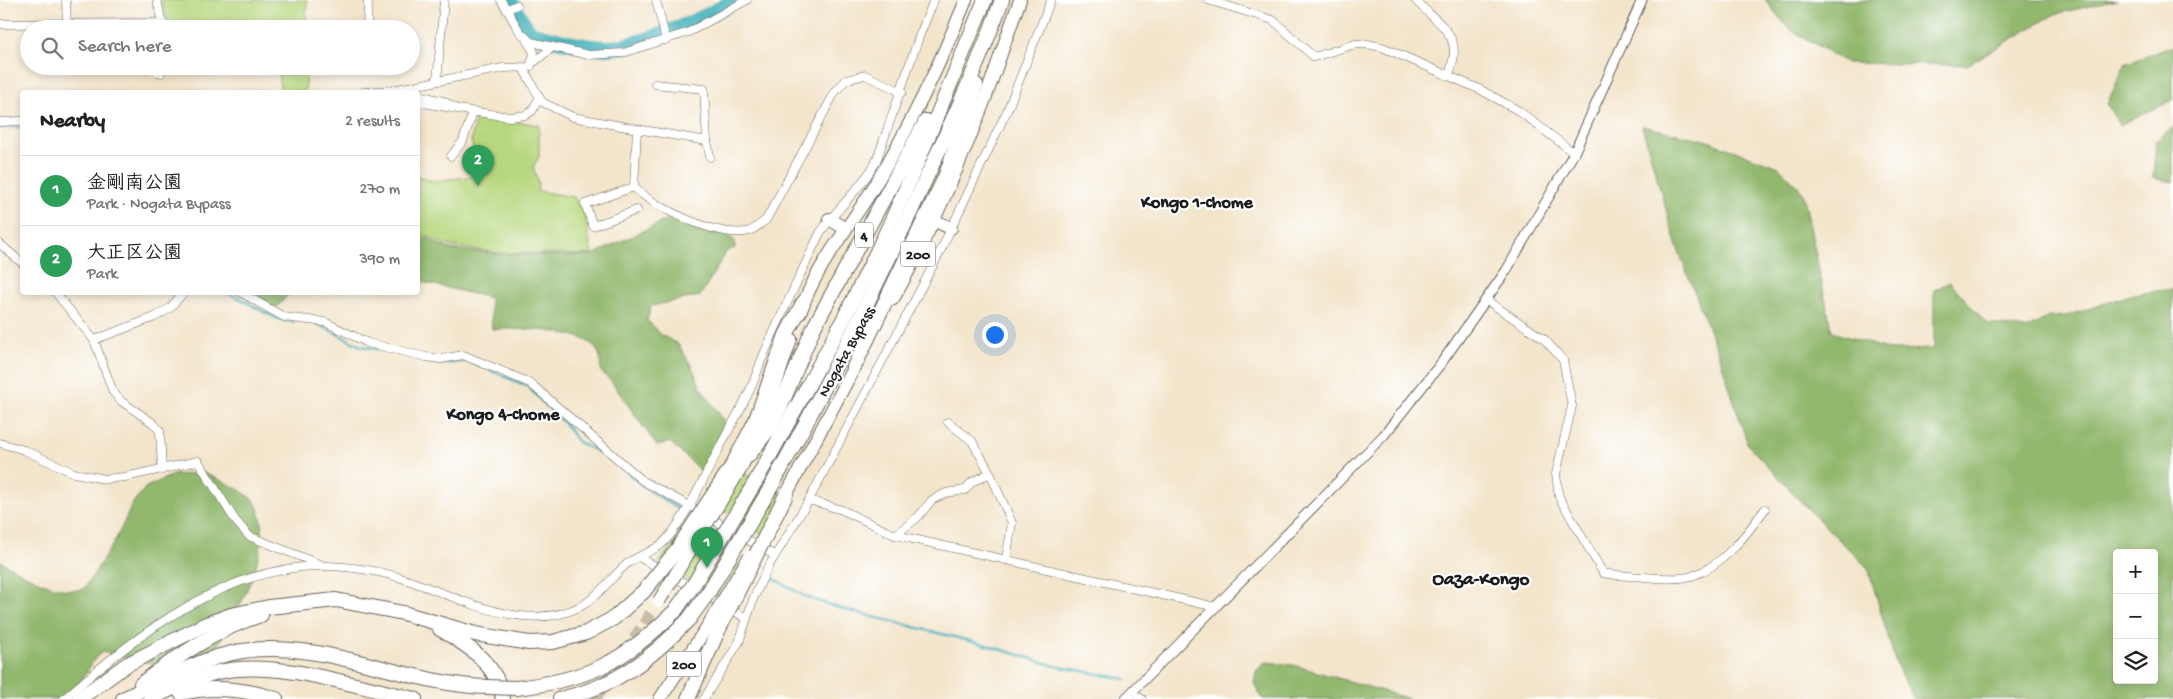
<!DOCTYPE html>
<meta charset="utf-8">
<style>
body{margin:0;font-family:"Gochi Hand","Klee One",sans-serif;background:#f6f6f6;color:#222}
.controls{position:absolute;right:15px;bottom:15px;display:grid;overflow:hidden;border-radius:5px;box-shadow:0 2px 8px #0003}
.controls button{width:45px;height:45px;display:grid;place-items:center;padding:0;border:0;border-bottom:1px solid #e0e0e0;background:#fff;color:#222;font:25px sans-serif}
.you{position:absolute;left:994px;top:334px;width:18px;height:18px;margin:-12px;border:4px solid #fff;border-radius:50%;background:#1a73e8;box-shadow:0 0 0 8px #1a73e833}
.badge{display:grid;place-items:center;width:32px;height:32px;border-radius:50%;background:#c8321e;color:#fff;font-size:16px;font-weight:700}
.pin{position:absolute;translate:-50% -41px;filter:drop-shadow(0 1px 2px #0008)}
.pin::after{content:'';position:absolute;top:26px;width:18px;height:15px;background:inherit;clip-path:polygon(0 0,100% 0,50% 100%)}
.list{margin:0;padding:0;list-style:none}
h2{display:flex;justify-content:space-between;align-items:center;height:65px;margin:0;padding:0 20px;font-size:21px}
h2 small{font-size:16px;font-weight:400;color:#767676}
.list li{display:grid;grid-template-columns:32px 1fr auto;gap:15px;align-items:center;box-sizing:border-box;height:70px;padding:0 20px;border-top:1px solid #e0e0e0}
.list b{display:block;font-size:19px;white-space:nowrap}
.list p{margin:0;font-size:16px;white-space:nowrap;color:#767676}
.list em{font-size:16px;font-style:normal;color:#767676}
.icon{flex:none;width:28px;height:28px;fill:none;stroke:currentColor;stroke-width:2;stroke-linecap:round;stroke-linejoin:round}
.map{position:relative;flex:none;width:2173px;height:699px;overflow:hidden}
.search{position:absolute;background:#fff;box-shadow:0 2px 8px #0003;left:20px;top:20px;width:400px;height:55px;display:flex;align-items:center;gap:12px;box-sizing:border-box;padding:0 18px;border-radius:28px;color:#767676;font-size:19px}
.panel{position:absolute;background:#fff;box-shadow:0 2px 8px #0003;left:20px;top:90px;width:400px;height:205px;border-radius:5px}
.map>svg:first-child{display:block}
</style>
<div class="map">
<svg width="2173" height="699" viewBox="0 0 2173 699">
<rect width="100%" height="100%" fill="#fff"/>
<filter id="ink" filterUnits="userSpaceOnUse"><feTurbulence type="fractalNoise" baseFrequency=".02" numOctaves="2"/><feDisplacementMap in="SourceGraphic" scale="10" xChannelSelector="R" yChannelSelector="G"/><feConvolveMatrix kernelMatrix="1 2 1 2 8 2 1 2 1" color-interpolation-filters="sRGB"/></filter>
<filter id="wash" filterUnits="userSpaceOnUse"><feTurbulence type="fractalNoise" baseFrequency=".0096" numOctaves="4" result="noise"/><feDisplacementMap in="SourceGraphic" scale="20" xChannelSelector="R" yChannelSelector="G"/><feGaussianBlur stdDeviation="1.12" result="paint"/><feColorMatrix in="noise" values="0 0 0 0 0 0 0 0 0 0 0 0 0 0 0 0 0 1.4 0 .05"/><feComposite in="paint" operator="in"/></filter>
<g filter="url(#wash)">
<rect width="100%" height="100%" fill="#f3e5cb"/>
<g fill="#b7d77e" stroke="#6a7a4d">
<path d="M161 0H307L306 29H175L168 22Z"/>
<path d="M277 66H306L305 92H281Z"/>
<path d="M476 116 539 125V157L533 167 538 182 537 191 574 197 584 212 592 255 499 253 449 246 418 232V176L432 181 486 175 488 158 475 154 471 142Z"/>
<path d="M734 468 794 502 772 539 712 504Z"/>
<path d="M685 529 710 548 755 572 738 606 658 563Z"/>
</g>
<g fill="#91b86d" stroke="#566a44" fill-rule="evenodd">
<path d="M1765 0H2117L2055 14 1967 65 1847 63 1788 28Z"/>
<path d="M2173 46V100L2119 125 2107 104 2125 64Z"/>
<path d="M1642 126 1705 140 1779 167 1796 184 1803 193 1832 332 1890 350 1934 349V290L1950 282 1986 323 2026 329 2049 317 2066 316 2134 294 2173 289V699H1914L1897 667 1868 568 1809 510 1748 445 1720 358 1676 244ZM2117 553H2154V680H2117Z"/>
<path d="M2173 127V182L2153 178 2156 141Z"/>
<path d="M673 217 695 228 728 236 735 241V248L727 251 700 296 651 306 647 320 661 335 678 344 691 365 701 388 725 422 702 472 670 442 657 446 611 381 601 372C600 366 601 357 598 352 588 327 516 329 492 329L490 298 418 281V234L449 249 499 254 566 256 592 255Z"/>
<path d="M246 293H290L275 309Z"/>
<path d="M204 473C217 479 248 491 256 504 280 546 228 629 206 665H159L102 652 95 658 70 699H0V561C21 573 60 596 84 589L115 541 133 503 146 487 173 475Z"/>
<path d="M1266 662 1293 665 1410 699H1263L1254 683 1256 671Z"/>
</g>
<g fill="none" stroke-linecap="round" stroke-linejoin="round">
<g stroke="#3dadb8" stroke-width="2.5">
<path d="M0 127H22"/>
<path d="M222 292C248 297 266 320 294 322"/>
<path d="M319 325 361 346 388 351"/>
<path d="M418 358 441 364 469 361 527 386 565 424 578 442 612 459"/>
<path d="M629 474C645 491 664 497 682 512"/>
<path d="M705 532 715 539"/>
<path d="M773 578 806 597 842 609 990 646 1055 666 1126 679"/>
</g>
<path stroke="#3dadb8" stroke-width="16" d="M509 0 530 33C555 40 580 47 606 48 638 48 707 18 735 0"/>
</g>
</g>
<g filter="url(#ink)">
<g fill="none" stroke-linecap="round" stroke-linejoin="round">
<path stroke="#c8bda8" stroke-width="12" stroke-dasharray="12 6" stroke-linecap="butt" d="M595 699 653 610"/>
<defs>
<g id="minor">
<path d="M66 0 67 27"/>
<path d="M157 0 163 29"/>
<path d="M501 0 520 32 531 42 589 55 623 53 689 32 747 0"/>
<path d="M656 0 666 40"/>
<path d="M1208 0 1273 20 1314 57 1355 44H1367L1382 47 1479 89 1519 111 1574 153"/>
<path d="M1415 0C1440 26 1466 35 1448 76"/>
<path d="M508 9 517 5"/>
<path d="M0 24 163 23"/>
<path d="M367 28 368 0"/>
<path d="M527 41 534 52 531 66"/>
<path d="M137 66 161 73V66"/>
<path d="M523 68 542 102 573 117 637 129 634 187C654 208 720 239 750 231 755 229 761 223 766 220L835 92 846 80 865 75 902 92"/>
<path d="M437 81 444 0"/>
<path d="M363 92 393 90 503 68 528 67 553 47"/>
<path d="M418 95 443 101 457 109 510 117 526 115 532 111 539 98"/>
<path d="M418 102 452 108"/>
<path d="M0 122 22 121"/>
<path d="M637 129 707 141 704 89 655 84"/>
<path d="M707 141 710 157"/>
<path d="M451 156 463 141 473 112"/>
<path d="M634 187 585 204 593 226 637 210"/>
<path d="M0 244 22 263"/>
<path d="M55 292 94 340 155 317 170 308 184 292"/>
<path d="M240 292 284 317 325 322 368 343 426 357 441 359 463 355 530 383 643 481 695 509"/>
<path d="M1486 300 1544 339 1563 360 1572 406 1556 474 1559 497 1603 573C1617 576 1631 576 1645 577 1660 578 1678 580 1692 576 1724 565 1746 535 1765 509"/>
<path d="M94 340 113 392 121 401 153 423 160 431 162 470"/>
<path d="M948 422 972 441 990 473"/>
<path d="M0 443 24 450 74 473 105 479 125 477 198 461 235 520 249 536 324 566"/>
<path d="M809 500 842 510 895 535 1216 607"/>
<path d="M707 516 774 555"/>
<path d="M895 535 918 517 932 500 946 493 965 490 972 482 990 473 1012 523 1006 560"/>
<path d="M639 557 746 618"/>
<path d="M1131 693 1142 699"/>
<path d="M64 699C133 637 229 563 327 566 354 567 382 571 407 580 461 598 527 636 583 605 600 595 613 575 628 563 640 554 657 551 667 539 689 512 702 481 718 451 727 432 738 415 747 396 754 383 758 368 764 354 782 313 801 273 820 233 837 208 861 189 876 162L919 37 934 0"/>
<path d="M704 699 739 642 754 597 767 569 809 500 938 256 1007 111 1051 0"/>
</g>
<path id="tertiary" d="M1125 699 1384 435 1442 362 1506 271 1574 153 1642 0"/>
<g id="trunk">
<path d="M829 219 846 229"/>
<path d="M935 221 951 228"/>
<path d="M893 299C929 236 957 171 983 104 996 70 1007 35 1020 0"/>
<path d="M800 313C816 265 850 227 875 185 911 125 940 64 966 0"/>
<path d="M740 470 763 422 791 339"/>
<path d="M786 495 859 359"/>
<path d="M660 699 707 627"/>
</g>
<g id="motorway">
<path d="M854 367 946 175 976 85"/>
<path d="M748 456 769 429 780 408 813 329 926 121"/>
<path d="M732 466 755 422 786 335 803 303"/>
<path d="M757 479C805 392 854 304 895 213 927 143 955 71 985 0"/>
<path d="M771 487C830 381 884 272 934 161 958 108 982 55 1002 0"/>
<path d="M440 629C469 646 497 664 503 699"/>
<path d="M141 684C176 657 218 628 261 615"/>
<path d="M516 688C588 680 624 662 675 611"/>
<path d="M181 693C214 685 245 689 276 699"/>
<path d="M79 699 126 665 206 624 231 615 269 607 336 600 403 613 475 634 529 643 553 642 586 633 614 618 644 591"/>
<path d="M123 699C161 681 200 658 242 651 327 639 405 685 488 687"/>
<path d="M150 699C170 689 192 679 214 673 273 657 356 687 415 699"/>
<path d="M560 699C615 687 652 658 689 619"/>
<path d="M688 699 717 633"/>
</g>
</defs>
<use href="#minor" stroke="#676259" stroke-width="9"/>
<use href="#tertiary" stroke="#676259" stroke-width="11"/>
<use href="#trunk" stroke="#676259" stroke-width="14"/>
<use href="#motorway" stroke="#676259" stroke-width="16"/>
<use href="#minor" stroke="#fff" stroke-width="8"/>
<use href="#tertiary" stroke="#fff" stroke-width="9"/>
<use href="#trunk" stroke="#fff" stroke-width="12"/>
<use href="#motorway" stroke="#fff" stroke-width="14"/>
<defs>
<g id="trunk-bridge">
<path d="M659 601 740 470"/>
<path d="M707 627 749 557"/>
</g>
<g id="motorway-bridge">
<path d="M644 591 676 551 732 466"/>
<path d="M675 611 694 584 757 479"/>
<path d="M689 619 708 593 771 487"/>
<path d="M717 633 786 495"/>
<path d="M488 687 516 688"/>
</g>
</defs>
<use href="#trunk-bridge" stroke="#676259" stroke-width="14" stroke-linecap="butt"/>
<use href="#motorway-bridge" stroke="#676259" stroke-width="16" stroke-linecap="butt"/>
<use href="#trunk-bridge" stroke="#fff" stroke-width="12"/>
<use href="#motorway-bridge" stroke="#fff" stroke-width="14"/>
</g>
</g>
<g text-anchor="middle" stroke-width="4.5" stroke-linejoin="round" paint-order="stroke">
<g fill="#fff" stroke="#606060" stroke-width="1">
<rect x="855" y="222.5" width="18" height="25" rx="4"/>
<rect x="900.5" y="241.5" width="35" height="25" rx="4"/>
<rect x="666.5" y="651.5" width="35" height="25" rx="4"/>
</g>
<g font-size="15" font-weight="bold" fill="#1c1c1c">
<text x="864" y="240">4</text>
<text x="918" y="259">200</text>
<text x="684" y="669">200</text>
</g>
<g font-size="16" fill="#1c1c1c" stroke="#fff">
<text transform="translate(845 351) rotate(-61)" y="6">Nogata Bypass</text>
</g>
<g font-size="18" font-weight="bold" fill="#1c1c1c" stroke="#fff">
<text x="1197" y="207">Kongo 1-chome</text>
<text x="503" y="419">Kongo 4-chome</text>
</g>
<g font-size="19" font-weight="bold" fill="#1c1c1c" stroke="#fff">
<text x="1481" y="584">Oaza-Kongo</text>
</g>
</g>
</svg>
<div class="controls">
<button>+</button>
<button>−</button>
<button><svg class="icon" aria-label="layers" viewBox="0 0 24 24"><path d="M12 4l9 5-9 5-9-5zM3 14l9 5 9-5"/></svg></button>
</div>
<div class="you"></div>
<div class="pin badge" style="left:707px;top:568px;background:#2e9e5b">1</div>
<div class="pin badge" style="left:478px;top:186px;background:#2e9e5b">2</div>
<div class="search"><svg class="icon" aria-label="search" viewBox="0 0 24 24"><circle cx="10" cy="10" r="6"/><path d="M15 15l6 6"/></svg>Search here</div>
<section class="panel">
<h2>Nearby<small>2 results</small></h2>
<ul class="list">
<li><span class="badge" style="background:#2e9e5b">1</span><div><b>金剛南公園</b><p>Park · Nogata Bypass</p></div><em>270 m</em></li>
<li><span class="badge" style="background:#2e9e5b">2</span><div><b>大正区公園</b><p>Park</p></div><em>390 m</em></li>
</ul>
</section>
</div>
